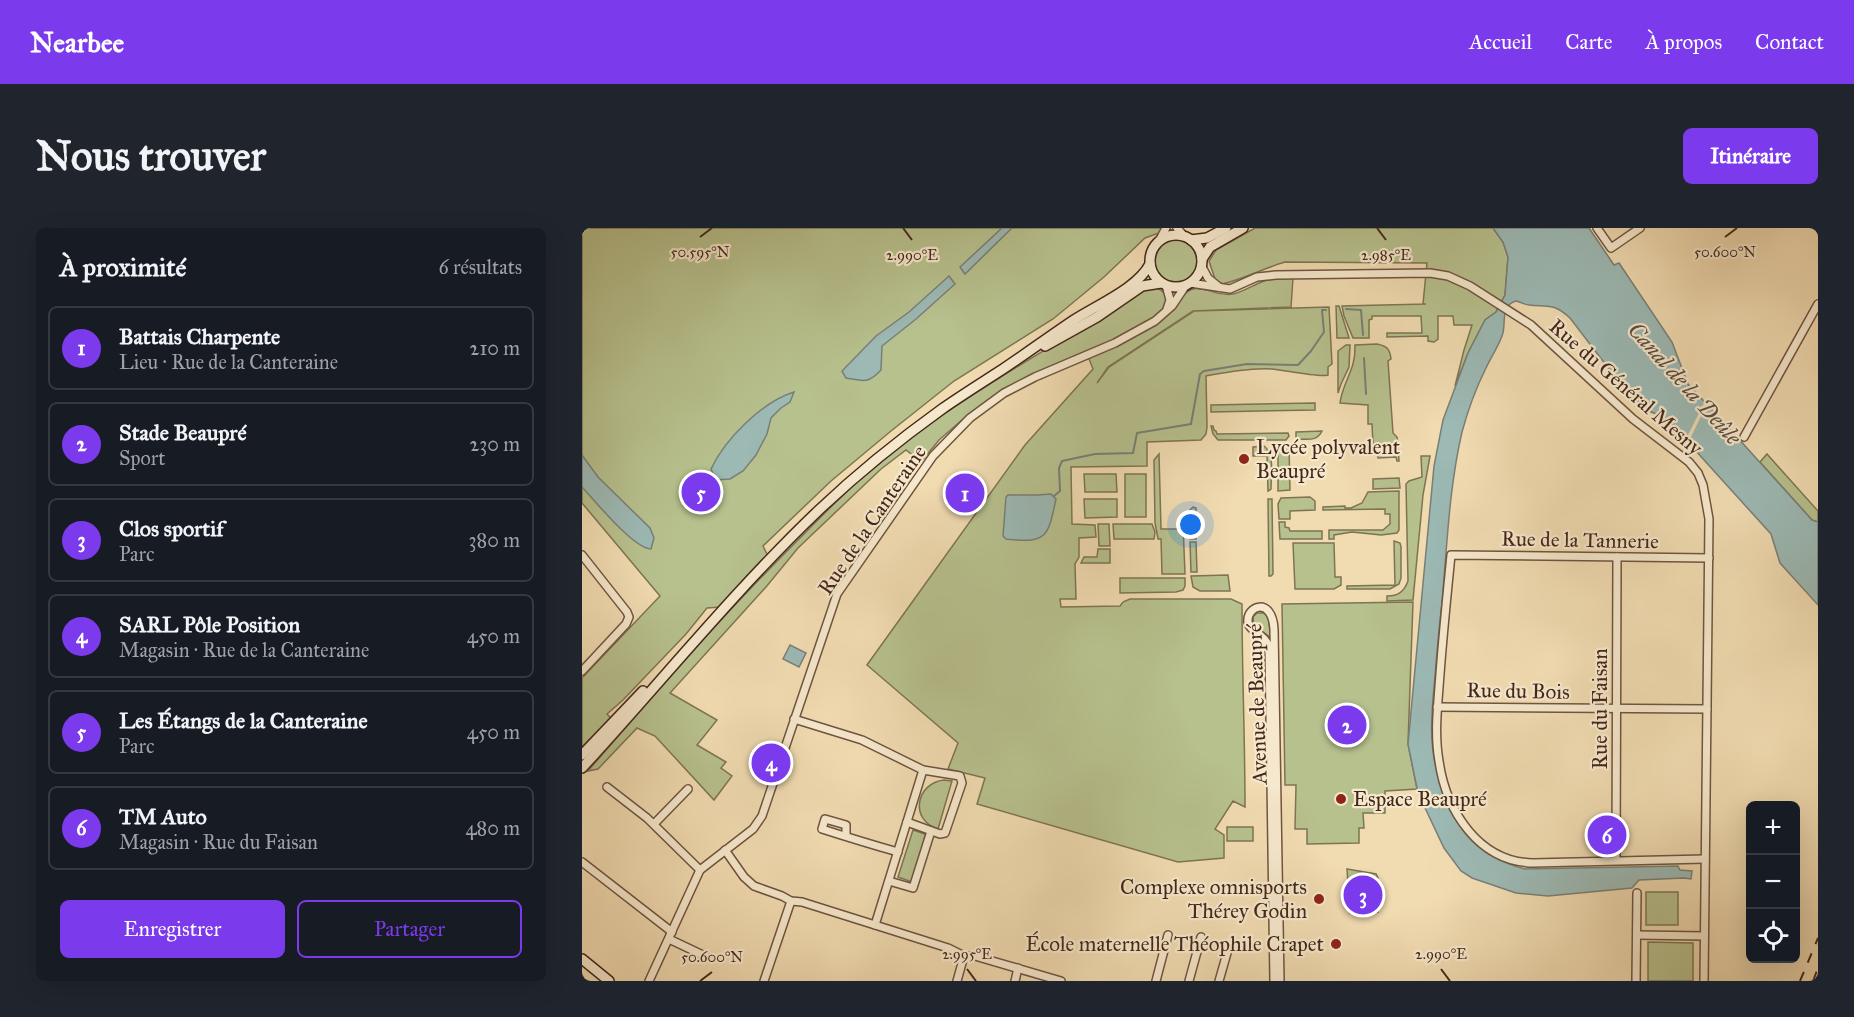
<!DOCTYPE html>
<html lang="fr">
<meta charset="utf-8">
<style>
body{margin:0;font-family:"IM FELL Great Primer",serif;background:#20242c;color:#f1f3f6}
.controls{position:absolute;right:18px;bottom:18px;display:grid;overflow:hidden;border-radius:9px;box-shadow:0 6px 24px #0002}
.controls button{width:54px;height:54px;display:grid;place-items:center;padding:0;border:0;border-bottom:2px solid #363941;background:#171b24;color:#f1f3f6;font:30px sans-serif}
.you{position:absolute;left:609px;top:297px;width:21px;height:21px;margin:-15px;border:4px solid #fff;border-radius:50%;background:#1a73e8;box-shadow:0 0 0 9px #1a73e833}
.badge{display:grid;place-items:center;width:39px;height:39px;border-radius:50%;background:#7c3aed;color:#fff;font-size:20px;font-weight:700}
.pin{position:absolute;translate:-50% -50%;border:3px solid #fff;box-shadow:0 2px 6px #0006}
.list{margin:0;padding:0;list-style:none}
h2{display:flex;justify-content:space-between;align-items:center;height:78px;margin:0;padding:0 24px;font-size:26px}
h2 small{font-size:20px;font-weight:400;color:#9ea1a6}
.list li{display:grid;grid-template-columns:39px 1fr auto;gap:18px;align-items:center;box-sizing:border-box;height:84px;margin:0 12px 12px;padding:0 12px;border:2px solid #363941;border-radius:9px}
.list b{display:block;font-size:22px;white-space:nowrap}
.list p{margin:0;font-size:20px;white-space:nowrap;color:#9ea1a6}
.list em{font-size:20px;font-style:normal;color:#9ea1a6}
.actions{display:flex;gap:12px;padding:18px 24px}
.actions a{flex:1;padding:14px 0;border:2px solid #7c3aed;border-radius:9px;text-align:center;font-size:21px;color:#7c3aed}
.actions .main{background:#7c3aed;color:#fff}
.icon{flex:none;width:33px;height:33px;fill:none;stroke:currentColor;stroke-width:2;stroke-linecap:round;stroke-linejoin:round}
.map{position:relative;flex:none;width:1236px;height:753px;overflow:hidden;border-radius:9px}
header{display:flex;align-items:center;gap:36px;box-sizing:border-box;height:84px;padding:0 30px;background:#7c3aed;color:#fff}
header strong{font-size:28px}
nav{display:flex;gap:33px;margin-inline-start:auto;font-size:21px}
.intro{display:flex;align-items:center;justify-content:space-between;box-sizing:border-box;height:144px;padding:0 36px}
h1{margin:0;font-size:42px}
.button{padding:15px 27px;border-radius:9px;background:#7c3aed;color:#fff;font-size:21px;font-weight:700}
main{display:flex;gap:36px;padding:0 36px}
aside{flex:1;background:#171b24;border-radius:9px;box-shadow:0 6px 24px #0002}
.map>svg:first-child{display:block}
</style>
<header>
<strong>Nearbee</strong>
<nav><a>Accueil</a><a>Carte</a><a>À propos</a><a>Contact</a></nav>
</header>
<div class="intro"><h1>Nous trouver</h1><a class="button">Itinéraire</a></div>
<main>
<aside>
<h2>À proximité<small>6 résultats</small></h2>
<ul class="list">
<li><span class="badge">1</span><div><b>Battais Charpente</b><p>Lieu · Rue de la Canteraine</p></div><em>210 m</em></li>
<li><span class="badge">2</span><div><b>Stade Beaupré</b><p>Sport</p></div><em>230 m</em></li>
<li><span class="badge">3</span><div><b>Clos sportif</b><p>Parc</p></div><em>380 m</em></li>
<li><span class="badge">4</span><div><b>SARL Pôle Position</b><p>Magasin · Rue de la Canteraine</p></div><em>450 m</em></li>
<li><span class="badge">5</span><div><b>Les Étangs de la Canteraine</b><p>Parc</p></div><em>450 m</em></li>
<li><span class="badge">6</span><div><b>TM Auto</b><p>Magasin · Rue du Faisan</p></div><em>480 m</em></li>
</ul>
<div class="actions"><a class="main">Enregistrer</a><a>Partager</a></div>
</aside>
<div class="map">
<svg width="1236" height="753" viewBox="0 0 1236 753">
<rect width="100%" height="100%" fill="#f1dbb1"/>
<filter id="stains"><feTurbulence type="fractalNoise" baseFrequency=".00333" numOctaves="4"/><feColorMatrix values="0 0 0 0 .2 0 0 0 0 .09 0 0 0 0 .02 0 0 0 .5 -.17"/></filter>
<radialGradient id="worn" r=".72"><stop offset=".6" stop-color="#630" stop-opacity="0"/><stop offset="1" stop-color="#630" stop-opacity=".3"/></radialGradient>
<g fill="#b7c18e" stroke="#7e7454" stroke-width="1.5">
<path d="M0 0H581L580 4 563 10 522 49 471 91 372 153 309 203 249 253 181 318 186 328 139 379 125 380 104 406 41 472 25 486 29 490 0 519V450L78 368 0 275Z"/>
<path d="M673 0H911L921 14 926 29 923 67 914 84 903 92 886 125 873 158 882 122 890 97H872L871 88H856V111L852 114 846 113V108L805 109V105H840L839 88H790V91L787 92V110H771L762 88 760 78 844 76H841L845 35 703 34C682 40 662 51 640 56L633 51 627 33 634 22Z"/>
<circle cx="594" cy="33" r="21"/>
<path d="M711 50 709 79 611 83 526 139 515 155 527 139 612 83 747 79 750 136 746 139V147C739 150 701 142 690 141 667 140 646 144 624 148L625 199 624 206 619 212 565 214V238L489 239 490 296 513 297 514 309 497 310V329L493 336 494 371H478L479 379 538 378 541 374 548 371H649L660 376C660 444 663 511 663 579L651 573 633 601 642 607V630L596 634 395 576 403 550 366 541 376 515 285 437 443 217 511 141 504 123 426 159 381 191 357 212 339 234 324 222 299 241 216 320 184 359 88 465 135 492 115 517 144 534 139 540 150 548 132 572 73 508 55 500 16 541 6 543C72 466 138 390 210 318 242 286 273 253 309 225 389 162 479 114 564 60 574 59 580 60 585 70L598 71C616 48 629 70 651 66 661 64 671 57 682 53 690 50 701 51 711 50Z"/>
<path d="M754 78H757L767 110H755Z"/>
<path d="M795 116C805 118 808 121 809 131L806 133 811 205 815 209 816 215 791 216 790 196H786V177L758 175C761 152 774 143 773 117Z"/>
<path d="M764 117H768L767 139 759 156 756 165V123Z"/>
<path d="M733 175V182L629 184V177Z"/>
<path d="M629 198H631L632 202 634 203 635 206 706 205 707 208 704 212H636L631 206Z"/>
<path d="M740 203C735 214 725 211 714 211V204Z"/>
<path d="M682 218C693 226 689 248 689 261L686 263 685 228H671V219Z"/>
<path d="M701 218H707L708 262 696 263V224Z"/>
<path d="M816 218 817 233H815L814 229 796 230 795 226 791 227 790 219Z"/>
<path d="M577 226 579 301H597V295L601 296 603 346H580L579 311H576L573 295 572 232Z"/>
<path d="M1185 226 1236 283V294L1230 292 1178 234Z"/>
<path d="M839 228H848L841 267 831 372 805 373V368C816 368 822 364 826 353L824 256 827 253 840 249Z"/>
<path d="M502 246H534L535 264H503Z"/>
<rect x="543" y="246" width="21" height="43"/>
<path d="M817 250 818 260 791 261V251Z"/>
<path d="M817 263V302L815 305 799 307 770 304 752 307V311H747V302H801L808 296V286H803V281L741 282V279L763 278V280H769L780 275 786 264Z"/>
<path d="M728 269 733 273V282L708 283V291H697L696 276 699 270Z"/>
<path d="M502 271H535V289L503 290Z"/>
<path d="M686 271H690L691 346 689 348H687Z"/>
<path d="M611 279 614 280V311H608L607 283Z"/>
<path d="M697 294H703V299L707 300 708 303H740V311H698Z"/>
<path d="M516 296H527L528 318H517Z"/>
<path d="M531 296H570L573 304 572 311H532Z"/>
<path d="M812 313 818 315 819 319V350L817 356 808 361H765V358L813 357Z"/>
<path d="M608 314H614L615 344H609Z"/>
<path d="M711 315H752L753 349H759V357L752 361H713Z"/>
<path d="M516 321H528V335H499L502 329H515Z"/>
<path d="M646 347 648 363H618L611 359 609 348Z"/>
<path d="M538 350H603V358L601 362 594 364 538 365Z"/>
<path d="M831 374 826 516 835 561 803 563V585H781L782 600H777V615L725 616V601H713L714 557H703L700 376Z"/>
<path d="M675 385H682L686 389 689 410 672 397 671 389Z"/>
<path d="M362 552 370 553 356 601C327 592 334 555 362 552Z"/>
<rect x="645" y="599" width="26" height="14"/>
<path d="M331 602 346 607 330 654 316 649Z"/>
<path d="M765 641 794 646 796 650V684L768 685Z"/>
<rect x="1064" y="664" width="32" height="33"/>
<path d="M1066 714 1111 715V753H1066Z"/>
</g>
<g fill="#9cb9b4" stroke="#797f77" stroke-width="1.5">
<path d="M420 0H430L383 46 378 39Z"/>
<path d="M911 0H1007L1032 37 1037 35 1090 114 1106 156 1146 199 1230 292 1236 294V377L1198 335 1189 306 1084 190 1062 181 1037 154 988 90C972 75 967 79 947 77 943 77 939 74 934 73 917 78 925 96 920 108 916 119 909 129 904 140 894 160 886 182 880 204 867 260 865 318 860 375 857 399 855 423 853 448 850 481 846 514 856 547 871 597 890 627 943 641L1096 638 1098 642 1110 643 1109 651 1102 650 1057 652 1050 660 966 668 934 665 890 650 879 643 862 620 836 565 826 516 852 238 861 192 886 125 903 92 914 84 923 67 926 29 921 14Z"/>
<path d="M367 48 373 56 334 91 300 118 299 142C286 156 282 153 264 150L260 143 294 108 327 84Z"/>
<path d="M212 164 208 174 199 180 189 190 185 206 174 227 161 243 148 251 134 252 129 241C143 211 180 174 212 164Z"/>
<path d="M0 227 16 249 68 300 72 310 69 321C52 321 13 273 0 259Z"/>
<path d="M469 266 474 271C466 308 466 316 424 311L421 308 424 269 426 267H455Z"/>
<path d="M208 417 224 425 217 439 201 431Z"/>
</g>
<path fill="#f1dbb1" d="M1124 171 1126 174 1105 217 1102 215Z"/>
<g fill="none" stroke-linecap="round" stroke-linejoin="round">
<g stroke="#797f77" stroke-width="2">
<path d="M764 81 779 82 781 107"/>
<path d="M782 130 784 166"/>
<path d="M472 268 478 263 477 240 480 233 513 226 551 225 555 205 609 196 618 146 622 143 665 136 716 137 729 123 742 104 740 82H744"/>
</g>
<defs>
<g id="street">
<path d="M595 0 603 9"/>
<path d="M1015 0 1029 20 1058 0"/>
<path d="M577 13 584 0"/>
<path d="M619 37 626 50 637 59"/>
<path d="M608 55 648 61 675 49 694 47 848 45 866 48 888 58 949 97 1051 191 1107 234 1116 245 1121 257 1127 291 1122 753"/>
<path d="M584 57 588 72 585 81"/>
<path d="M1162 209 1236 76"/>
<path d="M0 327 45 384 47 389 44 396 0 443"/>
<path d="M855 479 1125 481"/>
<path d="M212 491 280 512 341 542 378 548 380 555 363 605 358 606 325 594"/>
<path d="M25 559 65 590 118 642"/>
<path d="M72 596 106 561"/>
<path d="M264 608V597L243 591 240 601C265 609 291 617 316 624"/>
<path d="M143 622 162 649 172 658 200 668 209 673 220 674 366 720 382 728H393L479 753"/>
<path d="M1123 631 951 635C897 634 864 583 857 533 852 505 856 475 858 446 861 406 865 367 869 327L1127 330"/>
<path d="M1034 632 1035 329"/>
<path d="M0 634 90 704"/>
<path d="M307 653 331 660 349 603"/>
<path d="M293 697 341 542"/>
<path d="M1055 707 1122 708"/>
<path d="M87 711 127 730"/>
<path d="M67 753 118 642 171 601 180 588 255 366 351 228 388 190 422 165 453 149 533 115 573 93 590 78 604 57"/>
<path d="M182 753 209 673"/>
<path d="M375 753 382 728"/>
<path d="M433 753 436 740"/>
<path d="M574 753 586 707"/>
<path d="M607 753 619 709"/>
<path d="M637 753 647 718"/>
<path d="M692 753 687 420C684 406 668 405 666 394 664 378 690 368 692 401L698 753"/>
<path d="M1054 753 1055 665"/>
</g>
<g id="secondary">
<circle cx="594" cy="33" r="26"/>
<path d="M609 12 625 10 644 0"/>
<path d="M620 31 628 19 661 0"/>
<path d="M463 118 515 89 560 58 579 55"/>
<path d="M0 527 61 463"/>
<path d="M0 540C79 454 153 362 237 282 276 245 317 212 360 181 380 167 401 154 421 141 445 125 468 108 492 92 515 77 556 60 568 36"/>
<path d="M0 731 27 753"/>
</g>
</defs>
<use href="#street" stroke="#6f5440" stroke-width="10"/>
<use href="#secondary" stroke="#44271b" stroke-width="12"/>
<use href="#street" stroke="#f6e8cc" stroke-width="7"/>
<use href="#secondary" stroke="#f6e8cc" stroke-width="9"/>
<g stroke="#44271b" stroke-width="2" stroke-dasharray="10 10" stroke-linecap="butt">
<path d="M1218 753 1236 710"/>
<path d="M1231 753 1236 740"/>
</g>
</g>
<path fill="none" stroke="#44271b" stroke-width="2" d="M321 0 330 12M795 0 804 12M118 9 130 0M1143 9 1155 0M385 741 394 753M859 741 868 753M118 753 130 744"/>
<g fill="#8f2418" stroke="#f6e8cc" stroke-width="2">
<circle cx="662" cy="231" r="6"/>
<circle cx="759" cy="571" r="6"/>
<circle cx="737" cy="671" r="6"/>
<circle cx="754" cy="716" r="6"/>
</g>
<g text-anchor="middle" stroke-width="4.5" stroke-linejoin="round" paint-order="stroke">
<g font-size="21" fill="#44271b" stroke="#f6e8cc">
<text transform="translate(1044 159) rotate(41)" y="7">Rue du Général Mesny</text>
<text transform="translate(290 292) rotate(-56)" y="7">Rue de la Canteraine</text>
<text transform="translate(998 312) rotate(1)" y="7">Rue de la Tannerie</text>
<text transform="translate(936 463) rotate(1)" y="7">Rue du Bois</text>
<text transform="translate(675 476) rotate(-92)" y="7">Avenue de Beaupré</text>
<text transform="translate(1018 481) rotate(-90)" y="7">Rue du Faisan</text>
</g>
<g font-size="21" fill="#44271b" stroke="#f6e8cc" text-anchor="start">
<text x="674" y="226">Lycée polyvalent<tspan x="674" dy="24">Beaupré</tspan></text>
<text x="771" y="578">Espace Beaupré</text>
<text x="725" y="666" text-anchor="end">Complexe omnisports<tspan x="725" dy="24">Thérey Godin</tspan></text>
<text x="742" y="723" text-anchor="end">École maternelle Théophile Crapet</text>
</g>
<g font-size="22" font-style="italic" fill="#5a4c41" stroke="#f6e8cc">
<text transform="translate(1103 155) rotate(48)" y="8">Canal de la Deûle</text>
</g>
</g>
<g font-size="15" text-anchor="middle" fill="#44271b" stroke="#f6e8cc" stroke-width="4.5" stroke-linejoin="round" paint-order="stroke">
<text x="118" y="29">50.595°N</text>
<text x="1143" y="29">50.600°N</text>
<text x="330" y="32">2.990°E</text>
<text x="804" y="32">2.985°E</text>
<text x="385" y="731">2.995°E</text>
<text x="859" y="731">2.990°E</text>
<text x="130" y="734">50.600°N</text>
</g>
<rect width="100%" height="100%" filter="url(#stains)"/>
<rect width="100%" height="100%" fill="url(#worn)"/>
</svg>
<div class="controls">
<button>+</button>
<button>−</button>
<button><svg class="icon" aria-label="locate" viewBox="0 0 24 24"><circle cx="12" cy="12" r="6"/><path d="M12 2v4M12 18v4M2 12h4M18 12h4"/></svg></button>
</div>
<div class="you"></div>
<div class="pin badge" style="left:383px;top:265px">1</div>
<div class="pin badge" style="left:765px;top:497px">2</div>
<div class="pin badge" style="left:781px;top:667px">3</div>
<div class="pin badge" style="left:189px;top:535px">4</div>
<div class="pin badge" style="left:119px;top:264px">5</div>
<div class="pin badge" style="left:1025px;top:607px">6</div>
</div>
</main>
